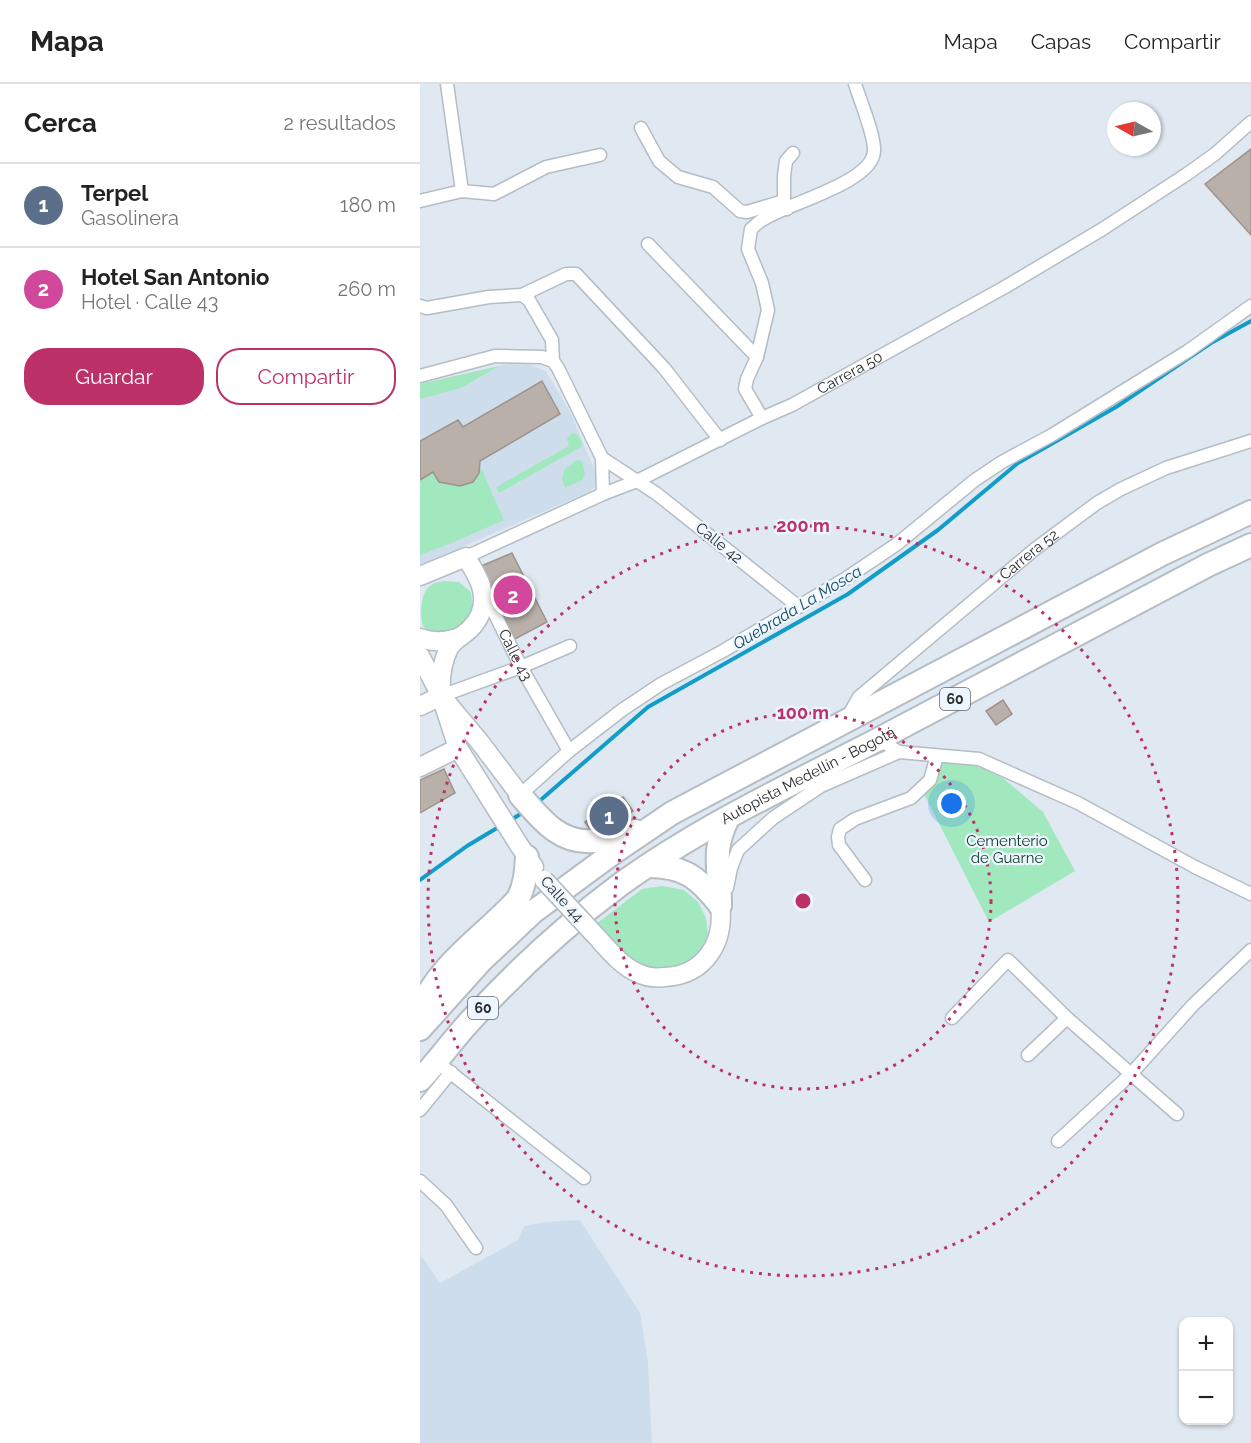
<!DOCTYPE html>
<html lang="es">
<meta charset="utf-8">
<style>
body{margin:0;font-family:Raleway,sans-serif;background:#f6f6f6;color:#222}
.controls{position:absolute;right:18px;bottom:18px;display:grid;overflow:hidden;border-radius:12px;box-shadow:0 2px 4px #0004}
.controls button{width:54px;height:54px;display:grid;place-items:center;padding:0;border:0;border-bottom:2px solid #e0e0e0;background:#fff;color:#222;font:30px sans-serif}
.compass{position:absolute;left:687px;top:18px;width:54px;height:54px;border-radius:50%;background:#fff;box-shadow:0 2px 4px #0004;rotate:278deg}
.you{position:absolute;left:532px;top:720px;width:21px;height:21px;margin:-15px;border:4px solid #fff;border-radius:50%;background:#1a73e8;box-shadow:0 0 0 9px #1a73e833}
.badge{display:grid;place-items:center;width:39px;height:39px;border-radius:50%;background:#bc3168;color:#fff;font-size:20px;font-weight:700}
.pin{position:absolute;translate:-50% -50%;border:3px solid #fff;box-shadow:0 2px 6px #0006}
.list{margin:0;padding:0;list-style:none}
h2{display:flex;justify-content:space-between;align-items:center;height:78px;margin:0;padding:0 24px;font-size:26px}
h2 small{font-size:20px;font-weight:400;color:#767676}
.list li{display:grid;grid-template-columns:39px 1fr auto;gap:18px;align-items:center;box-sizing:border-box;height:84px;padding:0 24px;border-top:2px solid #e0e0e0}
.list b{display:block;font-size:22px;white-space:nowrap}
.list p{margin:0;font-size:20px;white-space:nowrap;color:#767676}
.list em{font-size:20px;font-style:normal;color:#767676}
.actions{display:flex;gap:12px;padding:18px 24px}
.actions a{flex:1;padding:14px 0;border:2px solid #bc3168;border-radius:24px;text-align:center;font-size:21px;color:#bc3168}
.actions .main{background:#bc3168;color:#fff}
.map{position:relative;flex:none;width:831px;height:1359px;overflow:hidden}
header{display:flex;align-items:center;gap:36px;box-sizing:border-box;height:84px;padding:0 30px;background:#fff;border-bottom:2px solid #e0e0e0}
header strong{font-size:28px}
nav{display:flex;gap:33px;margin-inline-start:auto;font-size:21px}
main{display:flex}
aside{flex:1;background:#fff}
.map>svg:first-child{display:block}
</style>
<header>
<strong>Mapa</strong>
<nav><a>Mapa</a><a>Capas</a><a>Compartir</a></nav>
</header>
<main>
<aside>
<h2>Cerca<small>2 resultados</small></h2>
<ul class="list">
<li><span class="badge" style="background:#5c6f8a">1</span><div><b>Terpel</b><p>Gasolinera</p></div><em>180 m</em></li>
<li><span class="badge" style="background:#d1479c">2</span><div><b>Hotel San Antonio</b><p>Hotel · Calle 43</p></div><em>260 m</em></li>
</ul>
<div class="actions"><a class="main">Guardar</a><a>Compartir</a></div>
</aside>
<div class="map">
<svg width="831" height="1359" viewBox="0 0 831 1359">
<rect width="100%" height="100%" fill="#e0e9f1"/>
<g fill="#ceddeb">
<path d="M100 277 126 287 151 330 178 394 174 404 167 409 0 481V300Z"/>
<path d="M160 1136 220 1229 228 1279 232 1359H0V1170L20 1199 98 1156 104 1142 127 1138Z"/>
</g>
<g fill="#a1e8bf">
<path d="M79 282 41 304 0 315V300Z"/>
<path d="M152 349 157 350 162 358 161 363 79 409 76 403 149 362 147 354Z"/>
<path d="M157 376 162 377 165 390 162 396 145 404 142 395 144 386Z"/>
<path d="M60 382 84 436 34 458 0 471V395L13 388 19 398C36 401 58 407 60 382Z"/>
<path d="M23 497 39 498 51 508C51 512 53 519 52 523 48 540 34 546 20 552 14 549 7 547 3 542 0 532 0 509 10 502 13 499 20 498 23 497Z"/>
<path d="M522 678 556 679 583 694 623 728 655 787 569 838 504 710 515 699Z"/>
<path d="M242 802 264 806 278 818 286 834 289 859 270 883 247 890 203 875 176 840 222 805Z"/>
</g>
<g fill="none" stroke-linecap="round" stroke-linejoin="round">
<g stroke="#119cc9" stroke-width="4">
<path d="M116 720 228 623 428 510 518 446 598 379 696 323 791 259 831 237"/>
<path d="M91 736 105 727"/>
<path d="M0 796 47 762 82 741"/>
</g>
</g>
<g fill="#b9b0a9" stroke="#9d938d" stroke-width="1.5">
<path d="M831 65V151L785 100Z"/>
<path d="M122 297 140 330 60 377 59 389 53 398 40 402 19 398 13 388 0 396V357L38 336 43 343Z"/>
<path d="M92 469 127 538 95 555 59 483Z"/>
<path d="M583 616 592 630 576 641 566 627Z"/>
<path d="M24 685 35 709 0 729V696Z"/>
<path d="M203 713 213 727 175 752 165 738Z"/>
</g>
<g fill="none" stroke-linecap="round" stroke-linejoin="round">
<defs>
<g id="street">
<path d="M27 0 42 107"/>
<path d="M221 44 239 77 258 93 293 103 320 127 327 128 364 117 367 125"/>
<path d="M0 117 42 107 74 110 126 83 180 71"/>
<path d="M364 117V92L366 77 373 69"/>
<path d="M228 160 337 273"/>
<path d="M102 211 109 216 132 256 133 277"/>
<path d="M0 222 7 224 69 213 102 211 146 190H156L244 284 300 356"/>
<path d="M0 292 75 272 122 273 133 277 138 284 182 374 183 410"/>
<path d="M342 334 325 305 327 295 337 273 348 226 342 199 328 165 331 145C335 142 338 138 342 136 365 120 453 99 454 67 455 52 440 16 435 0"/>
<path d="M182 374 237 410 379 523"/>
<path id="s1" d="M46 473 183 410 217 397 342 334 372 321 585 203 681 146 767 90 795 70 831 38"/>
<path id="s2" d="M65 510 101 583 149 667"/>
<path d="M21 612 101 583 150 562"/>
<path id="s3" d="M427 634 439 613 615 465 677 419 701 405 746 384 831 357"/>
<path d="M458 655 479 668 559 675 658 719 775 783 831 810"/>
<path d="M100 711 149 667 202 626 241 600 303 567 425 495 477 460 555 396 582 378 632 351 768 267 831 222"/>
<path d="M445 796 419 761 418 753 420 745 435 735 491 714 510 696 517 672"/>
<path d="M307 804 311 784 318 766 353 734 401 702 479 668"/>
<path d="M532 934 588 876 647 934 757 1030"/>
<path d="M608 971 647 934"/>
<path d="M17 978 164 1094"/>
<path d="M0 1026 31 988"/>
<path d="M638 1057 711 990 773 921 831 866"/>
<path d="M0 1097 26 1121 56 1164"/>
</g>
<g id="secondary">
<path d="M0 492 46 473C51 482 58 492 61 502 66 518 62 533 50 545 43 552 34 555 29 564 22 578 20 594 21 610"/>
<path d="M0 554C13 559 24 558 37 554"/>
<path d="M0 572 21 612 38 664 99 761 114 783"/>
<path d="M28 620 59 657 100 711"/>
<path d="M0 622 21 612"/>
<path d="M0 683 38 664"/>
<path d="M176 852C188 865 201 882 218 889 226 893 237 894 245 893 285 891 305 858 300 821"/>
</g>
<g id="highway">
<path d="M100 711C120 734 139 760 173 757 187 756 202 751 215 747"/>
<path d="M228 782C264 782 278 793 300 821"/>
<path d="M300 821C300 786 291 768 308 734"/>
<path d="M0 925C20 879 65 851 98 815 105 801 106 789 107 773"/>
<path d="M0 945 61 877 113 828 193 769 252 729 742 470 831 428"/>
<path id="s4" d="M0 996C19 976 34 954 53 934 98 885 147 840 201 800 281 742 372 700 459 655 569 597 678 539 788 481L831 461"/>
</g>
</defs>
<use href="#street" stroke="#b4bdc4" stroke-width="15"/>
<use href="#secondary" stroke="#b4bdc4" stroke-width="21"/>
<use href="#highway" stroke="#b4bdc4" stroke-width="26"/>
<use href="#street" stroke="#fff" stroke-width="12"/>
<use href="#secondary" stroke="#fff" stroke-width="18"/>
<use href="#highway" stroke="#fff" stroke-width="22"/>
<defs>
<path id="secondary-bridge" d="M124 796 176 852"/>
</defs>
<use href="#secondary-bridge" stroke="#b4bdc4" stroke-width="21" stroke-linecap="butt"/>
<use href="#secondary-bridge" stroke="#fff" stroke-width="18"/>
</g>
<g fill="none" stroke="#bc3168" stroke-width="3" stroke-dasharray="3 6">
<circle cx="383" cy="817" r="188"/>
<circle cx="383" cy="817" r="375"/>
</g>
<g text-anchor="middle" stroke-width="4.5" stroke-linejoin="round" paint-order="stroke">
<g fill="#edf6fe" stroke="#62686c" stroke-width="1.5">
<rect x="520" y="604" width="30" height="22" rx="4.5"/>
<rect x="48" y="913" width="30" height="22" rx="4.5"/>
</g>
<g font-size="14" font-weight="bold" fill="#272b2e">
<text x="535" y="620">60</text>
<text x="63" y="929">60</text>
</g>
<g font-size="15" fill="#272b2e" stroke="#edf6fe">
<text dy="5" stroke="none"><textPath href="#s1" startOffset="426">Carrera 50</textPath></text>
<text transform="translate(299 459) rotate(39)" y="5">Calle 42</text>
<text dy="5" stroke="none"><textPath href="#s3" startOffset="246">Carrera 52</textPath></text>
<text dy="5" stroke="none"><textPath href="#s2" startOffset="68">Calle 43</textPath></text>
<text dy="5" stroke="none"><textPath href="#s4" startOffset="498">Autopista Medellín - Bogotá</textPath></text>
<text transform="translate(142 815) rotate(48)" y="5">Calle 44</text>
</g>
<g font-size="15" fill="#0c3924" stroke="#edf6fe">
<text x="587" y="762">Cementerio<tspan x="587" dy="17">de Guarne</tspan></text>
</g>
<g font-size="16" font-style="italic" fill="#194a5e" stroke="#edf6fe">
<text transform="translate(377 523) rotate(-31)" y="6">Quebrada La Mosca</text>
</g>
</g>
<circle cx="383" cy="817" r="9" fill="#bc3168" stroke="#edf6fe" stroke-width="3"/>
<g font-size="18" text-anchor="middle" font-weight="bold" fill="#bc3168" stroke="#edf6fe" stroke-width="4.5" stroke-linejoin="round" paint-order="stroke">
<text x="383" y="448">200 m</text>
<text x="383" y="635">100 m</text>
</g>
</svg>
<div class="controls">
<button>+</button>
<button>−</button>
</div>
<svg class="compass" viewBox="-18 -18 36 36"><path d="M0-13l5 13h-10z" fill="#e53935"/><path d="M0 13l5-13h-10z" fill="#767676"/></svg>
<div class="you"></div>
<div class="pin badge" style="left:189px;top:732px;background:#5c6f8a">1</div>
<div class="pin badge" style="left:93px;top:511px;background:#d1479c">2</div>
</div>
</main>
